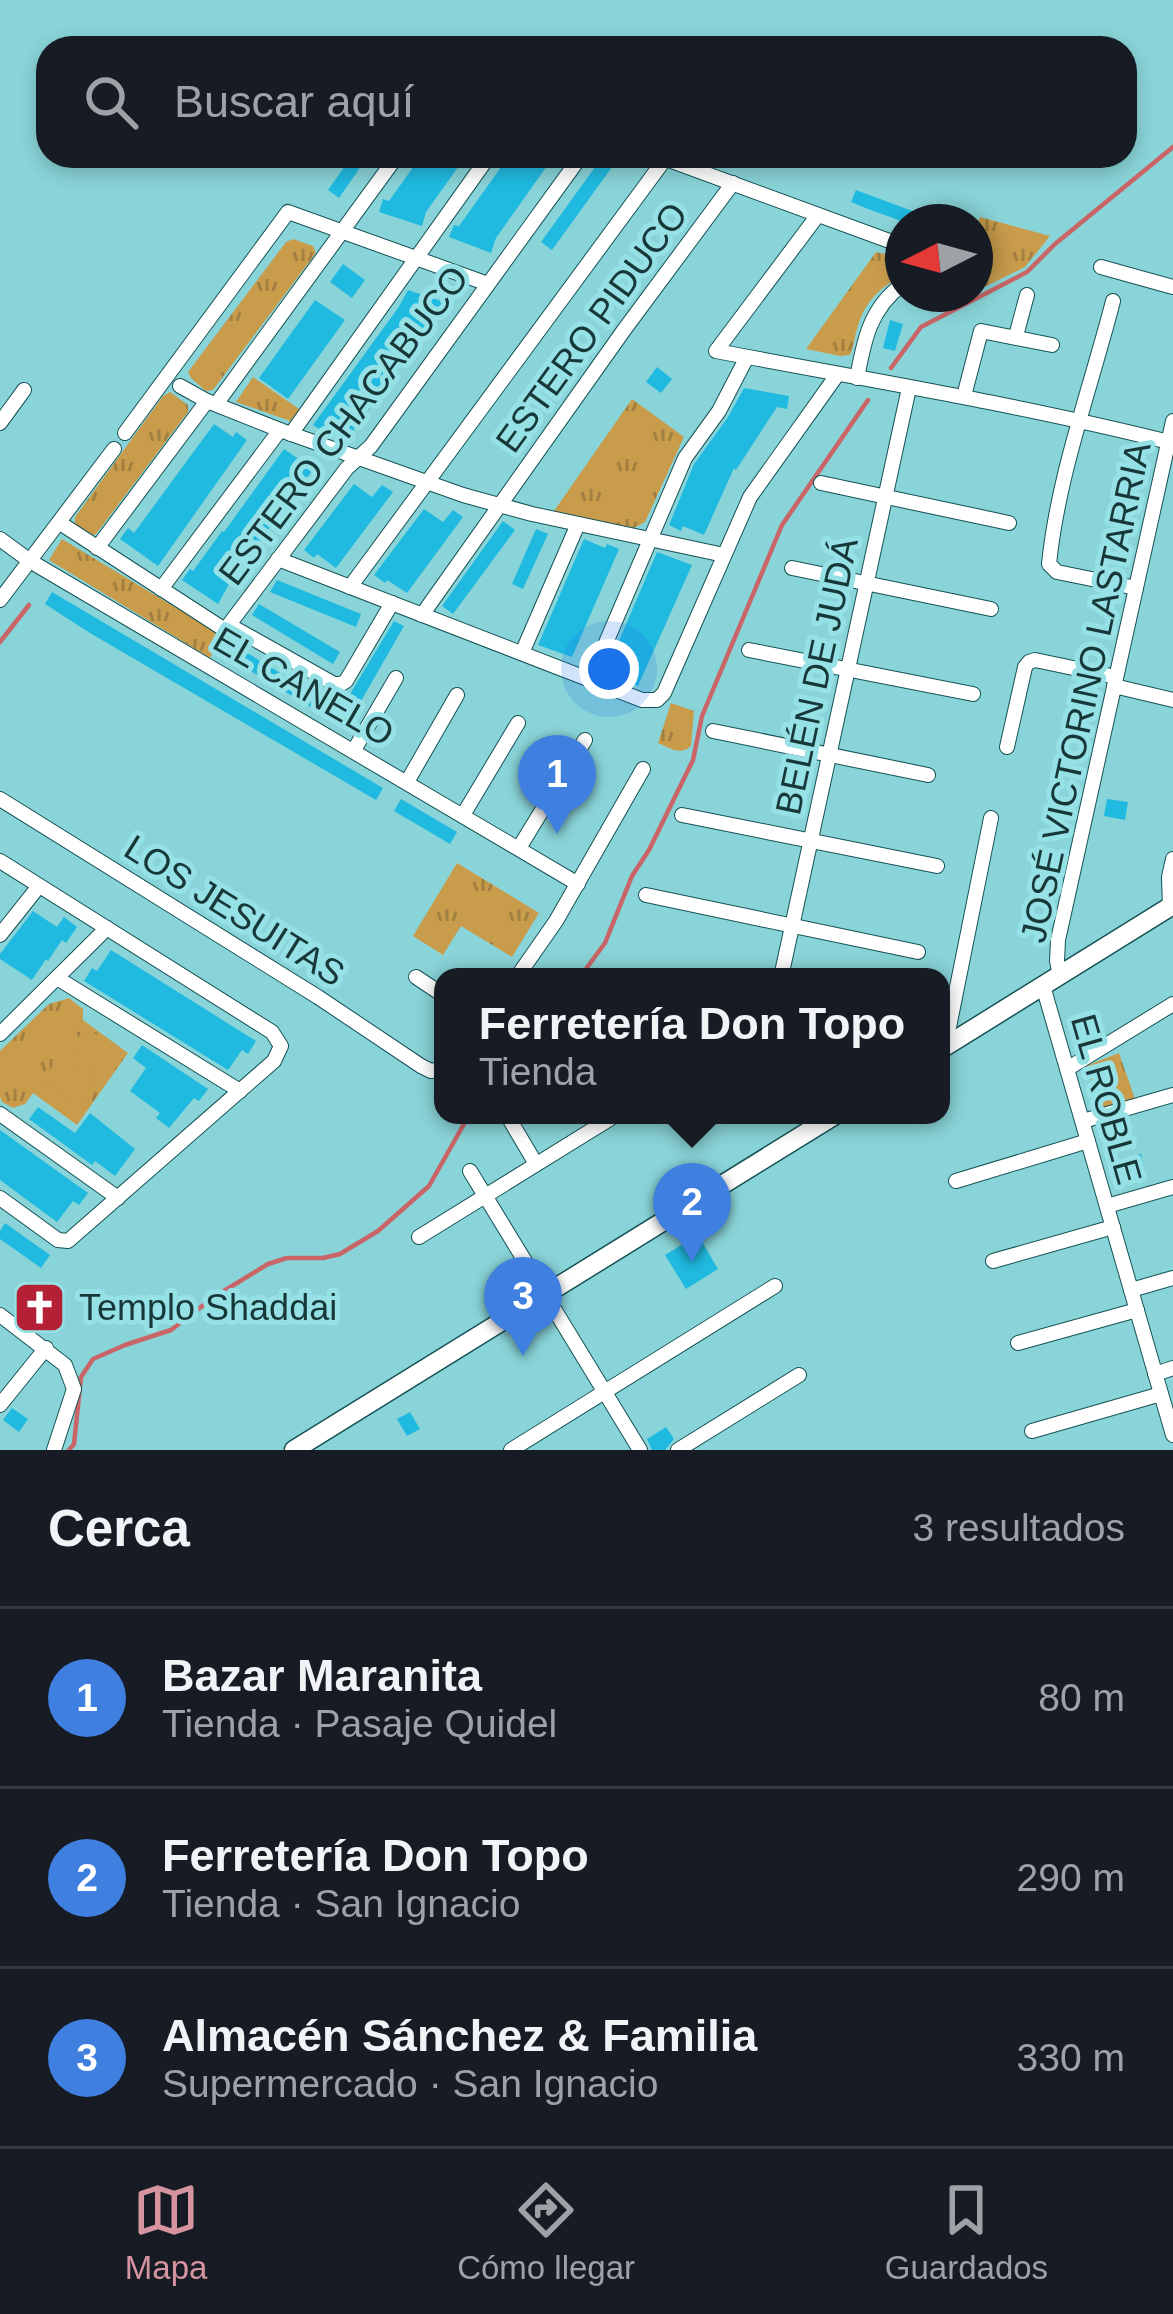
<!DOCTYPE html>
<html lang="es">
<meta charset="utf-8">
<style>
body{margin:0;font-family:Helvetica,sans-serif;background:#242831;color:#f1f3f6}
.compass{position:absolute;left:885px;top:204px;width:108px;height:108px;border-radius:50%;background:#171b24;box-shadow:0 6px 18px #0003;rotate:264deg}
.you{position:absolute;left:609px;top:669px;width:42px;height:42px;margin:-30px;border:9px solid #fff;border-radius:50%;background:#1a73e8;box-shadow:0 0 0 18px #1a73e833}
.badge{display:grid;place-items:center;width:78px;height:78px;border-radius:50%;background:#d694a0;color:#fff;font-size:39px;font-weight:700}
.pin{position:absolute;translate:-50% -99px;filter:drop-shadow(0 3px 6px #0008)}
.pin::after{content:'';position:absolute;top:63px;width:42px;height:36px;background:inherit;clip-path:polygon(0 0,100% 0,50% 100%)}
.popup{position:absolute;left:434px;top:968px;width:516px;height:156px;box-sizing:border-box;display:grid;place-content:center;border-radius:24px;background:#171b24;filter:drop-shadow(0 3px 9px #0005);font-size:39px;white-space:nowrap;color:#9ea1a6}
.popup b{font-size:45px;color:#f1f3f6}
.popup::after{content:'';position:absolute;left:50%;top:100%;margin-left:-24px;border:24px solid transparent;border-top-color:#171b24}
.list{margin:0;padding:0;list-style:none}
h2{display:flex;justify-content:space-between;align-items:center;height:156px;margin:0;padding:0 48px;font-size:51px}
h2 small{font-size:39px;font-weight:400;color:#9ea1a6}
.list li{display:grid;grid-template-columns:78px 1fr auto;gap:36px;align-items:center;box-sizing:border-box;height:180px;padding:0 48px;border-top:3px solid #363941}
.list b{display:block;font-size:45px;white-space:nowrap}
.list p{margin:0;font-size:39px;white-space:nowrap;color:#9ea1a6}
.list em{font-size:39px;font-style:normal;color:#9ea1a6}
.icon{flex:none;width:66px;height:66px;fill:none;stroke:currentColor;stroke-width:2;stroke-linecap:round;stroke-linejoin:round}
.map{position:relative;flex:none;width:1173px;height:1450px;overflow:hidden}
.search{position:absolute;background:#171b24;box-shadow:0 6px 18px #0003;left:36px;right:36px;top:36px;height:132px;display:flex;align-items:center;gap:30px;box-sizing:border-box;padding:0 42px;border-radius:36px;color:#9ea1a6;font-size:45px}
.sheet{height:696px;background:#171b24}
nav{display:flex;justify-content:space-around;align-items:center;box-sizing:border-box;height:168px;border-top:3px solid #363941;background:#171b24;font-size:33px;color:#9ea1a6}
nav a{display:grid;justify-items:center;gap:6px}
nav .on{color:#d694a0}
.map>svg:first-child{display:block}
</style>
<div class="map">
<svg width="1173" height="1450" viewBox="0 0 1173 1450">
<defs>
<pattern id="grass-tufts" width="24" height="20" patternUnits="userSpaceOnUse" patternTransform="scale(3)"><rect width="24" height="20" fill="#c99c4c"/><path d="M3 7l-1-3M5 7V3M7 7l1-3M15 17l-1-3M17 17v-4M19 17l1-3" fill="none" stroke="#a28040"/></pattern>
</defs>
<rect width="100%" height="100%" fill="#89d4d8"/>
<g fill="url(#grass-tufts)">
<path d="M980 217 1050 236 1025 267 980 289C970 272 971 235 980 217Z"/>
<path d="M293 239 313 246 316 253 213 390 206 391 191 378 188 372 286 242Z"/>
<path d="M876 252 903 258V275C881 287 865 301 858 326 854 337 855 345 850 355L840 356 806 349Z"/>
<path d="M253 377 299 409 293 422 236 402Z"/>
<path d="M170 392 188 405V412L96 534 90 536 75 525V517L163 396Z"/>
<path d="M632 399 684 437 645 522 634 528 554 511Z"/>
<path d="M62 539 223 636 210 658 49 560Z"/>
<path d="M671 703 694 711 691 746C680 756 670 748 658 743Z"/>
<path d="M457 863 539 913 512 957 461 926 443 955 413 936Z"/>
<path d="M69 998 83 1009V1020L128 1053 77 1125 33 1093 25 1104 13 1108 2 1102 0 1097V1051L49 1004Z"/>
<path d="M1119 1053 1135 1099 1102 1111 1086 1066Z"/>
</g>
<g fill="#c99c4c">
<path d="M86 1027 124 1056 108 1079 69 1050Z"/>
<path d="M60 1056 99 1085 82 1108 43 1079Z"/>
</g>
<g fill="none" stroke-linecap="round" stroke-linejoin="round">
<g stroke="#c96567" stroke-width="4.5">
<path d="M891 368 921 327 1027 272 1055 244 1173 147"/>
<path d="M0 642 29 605"/>
<path d="M580 977 605 943 632 876 649 850 693 760 702 716 782 525 868 400"/>
<path d="M69 1450 74 1444 81 1377 93 1359 125 1345 171 1330 214 1297 268 1264 287 1258H323L340 1254 378 1231 429 1186 469 1115"/>
</g>
</g>
<g fill="#20bae0">
<path d="M352 156H368L339 198 328 190Z"/>
<path d="M421 156H466L426 212 422 226 379 212 383 199 389 201Z"/>
<path d="M509 156H554L496 238 491 253 449 237 454 225 459 226Z"/>
<path d="M603 156 615 163 552 250 541 242Z"/>
<path d="M856 190 939 221V222H904L868 209 851 202Z"/>
<path d="M343 264 365 280 352 298 330 282Z"/>
<path d="M408 290 447 303 444 315 439 314 346 440 328 427 324 432 313 425 398 308Z"/>
<path d="M315 300 345 320 288 399 259 378Z"/>
<path d="M890 320 903 324 895 351 883 348Z"/>
<path d="M657 367 672 379 661 393 646 382Z"/>
<path d="M744 388 789 396 787 409 777 407 736 470 734 468 704 535 683 526 681 531 669 525 694 464 728 417Z"/>
<path d="M214 424 233 437 236 432 247 440 158 566 120 539 128 528 134 533Z"/>
<path d="M284 449 303 462 306 457 317 464 233 577 218 604 182 580 190 569 193 571 222 531 224 532Z"/>
<path d="M354 484 372 497 382 485 393 492 336 568 317 554 314 558 304 550Z"/>
<path d="M424 509 443 522 453 510 463 517 407 593 387 580 385 583 374 575Z"/>
<path d="M503 521 515 530 453 614 442 606Z"/>
<path d="M536 529 548 534 523 589 512 584Z"/>
<path d="M584 539 605 548 607 544 619 549 572 657 538 645Z"/>
<path d="M657 552 692 565 638 686 606 671Z"/>
<path d="M277 580 361 614 356 627 270 592Z"/>
<path d="M52 592 383 788 376 800 90 633 45 604Z"/>
<path d="M259 604 340 652 333 664 252 615Z"/>
<path d="M394 621 404 626 353 715 341 709Z"/>
<path d="M229 642 333 705 326 716 222 654Z"/>
<path d="M401 799 457 832 450 844 394 811Z"/>
<path d="M1107 799 1128 802 1125 820 1104 816Z"/>
<path d="M33 911 57 927 64 917 77 927 66 943 62 940 48 961 46 959 32 980 0 959V954Z"/>
<path d="M111 950 256 1041 248 1054 242 1050 228 1070 84 981 92 968 97 971Z"/>
<path d="M142 1045 208 1089 199 1101 194 1098 169 1128 156 1118 160 1113 130 1091 146 1068 133 1058Z"/>
<path d="M38 1107 75 1133 90 1113 135 1149 115 1176 95 1161 92 1165 29 1119Z"/>
<path d="M0 1130 88 1193 79 1205 73 1201 57 1222 0 1180Z"/>
<path d="M1141 1154 1145 1172 1121 1178 1116 1160Z"/>
<path d="M5 1223 50 1255 41 1268 0 1239V1231Z"/>
<path d="M698 1235 718 1269 686 1289 665 1255Z"/>
<path d="M43 1288 58 1299 36 1327 21 1316Z"/>
<path d="M12 1408 28 1419 19 1432 3 1420Z"/>
<path d="M410 1412 420 1429 407 1436 397 1419Z"/>
<path d="M666 1427 674 1439 665 1450H652L647 1439Z"/>
</g>
<g fill="none" stroke-linecap="round" stroke-linejoin="round">
<defs>
<g id="minor">
<path d="M658 156 903 246"/>
<path d="M818 215 716 351C869 380 1022 405 1173 443"/>
<path d="M1101 267 1173 287"/>
<path d="M1113 301C1091 387 1058 475 1049 564L1057 572 1136 588"/>
<path d="M1016 336 1027 295"/>
<path d="M857 378C864 340 870 308 903 284"/>
<path d="M180 386 207 401 280 430 463 495 532 514 724 555"/>
<path d="M964 396 981 331 1052 345"/>
<path d="M217 403 397 156"/>
<path d="M0 423 24 390"/>
<path d="M125 433 288 212 488 284"/>
<path d="M291 434 489 156"/>
<path d="M821 483 1009 523"/>
<path d="M60 523 225 630 347 468 371 446 581 156"/>
<path d="M0 539 30 561 578 884"/>
<path d="M97 548 207 401"/>
<path d="M278 559 642 700H657L664 693 750 497 837 375"/>
<path d="M792 568 991 609"/>
<path d="M350 587 665 159"/>
<path d="M161 589 280 430"/>
<path d="M0 600 114 449"/>
<path d="M422 615 624 330 733 183"/>
<path d="M229 625 334 684H341L346 681 392 603"/>
<path d="M749 650 973 694"/>
<path d="M522 653 578 524"/>
<path d="M590 680 685 458 719 411 747 357"/>
<path d="M1114 686 1173 700"/>
<path d="M713 731 928 775"/>
<path d="M1007 747 1025 667 1029 662 1035 660 1116 677"/>
<path d="M354 750 396 678"/>
<path d="M407 782 457 695"/>
<path d="M0 799 318 997 421 1066 431 1071 443 1069"/>
<path d="M463 815 518 723"/>
<path d="M682 815 937 866"/>
<path d="M519 848 585 740"/>
<path d="M0 861 272 1032 281 1046 274 1061 68 1241 58 1240 0 1198"/>
<path d="M646 895 918 952"/>
<path d="M1170 908 1169 877 1173 859"/>
<path d="M0 935 39 886"/>
<path d="M1060 976 1057 961 1058 940 1173 421"/>
<path d="M416 977 443 995"/>
<path d="M517 977 556 921 643 769"/>
<path d="M781 977 909 388"/>
<path d="M57 978 240 1091"/>
<path d="M1043 986 1173 1435"/>
<path d="M0 1034 107 928"/>
<path d="M945 1047 991 818"/>
<path d="M1067 1069 1173 1004"/>
<path d="M0 1114 118 1198"/>
<path d="M507 1115 536 1164"/>
<path d="M1083 1121 1173 1095"/>
<path d="M470 1171 640 1450"/>
<path d="M956 1181 1088 1141"/>
<path d="M1107 1206 1173 1187"/>
<path d="M419 1237 616 1115"/>
<path d="M993 1261 1113 1227"/>
<path d="M1131 1290 1173 1278"/>
<path d="M0 1315 65 1365 74 1389 54 1450"/>
<path d="M1018 1343 1137 1310"/>
<path d="M1155 1374 1173 1368"/>
<path d="M0 1405 46 1348"/>
<path d="M1032 1431 1161 1394"/>
<path d="M511 1450 775 1286"/>
<path d="M678 1450 799 1375"/>
</g>
<g id="secondary">
<path d="M941 1049 1173 905"/>
<path d="M294 1450 835 1115"/>
</g>
</defs>
<use href="#minor" stroke="#155255" stroke-width="16"/>
<use href="#secondary" stroke="#155255" stroke-width="21"/>
<use href="#minor" stroke="#fff" stroke-width="14"/>
<use href="#secondary" stroke="#fff" stroke-width="18"/>
</g>
<defs>
<symbol id="church-square" viewBox="-11 -11 22 22"><rect x="-9" y="-9" width="18" height="18" rx="4" fill="#b42136" stroke="#95e1e5"/><path d="M-1.2-6h2.4v3.5h3.3v2.4h-3.3V6h-2.4V-.1h-3.3v-2.4h3.3Z" fill="#fff"/></symbol>
</defs>
<g fill-rule="evenodd">
<use href="#church-square" x="10" y="1278" width="59" height="59"/>
</g>
<g text-anchor="middle" stroke-width="10" stroke-linejoin="round" paint-order="stroke">
<g font-size="36" fill="#183739" stroke="#95e1e5">
<text transform="translate(591 327) rotate(-54)" y="13">ESTERO PIDUCO</text>
<text transform="translate(343 425) rotate(-53)" y="13">ESTERO CHACABUCO</text>
<text transform="translate(816 676) rotate(-78)" y="13">BELÉN DE JUDÁ</text>
<text transform="translate(304 686) rotate(30)" y="13">EL CANELO</text>
<text transform="translate(1085 692) rotate(-78)" y="13">JOSÉ VICTORINO LASTARRIA</text>
<text transform="translate(235 910) rotate(32)" y="13">LOS JESUITAS</text>
<text transform="translate(1107 1099) rotate(74)" y="13">EL ROBLE</text>
</g>
<g font-size="36" fill="#183739" stroke="#95e1e5" text-anchor="start">
<text x="79" y="1320">Templo Shaddai</text>
</g>
</g>
</svg>
<svg class="compass" viewBox="-18 -18 36 36"><path d="M0-13l5 13h-10z" fill="#e53935"/><path d="M0 13l5-13h-10z" fill="#9ea1a6"/></svg>
<div class="you"></div>
<div class="pin badge" style="left:557px;top:834px;background:#3f7fe0">1</div>
<div class="pin badge" style="left:692px;top:1262px;background:#3f7fe0">2</div>
<div class="popup"><b>Ferretería Don Topo</b>Tienda</div>
<div class="pin badge" style="left:523px;top:1356px;background:#3f7fe0">3</div>
<div class="search"><svg class="icon" aria-label="search" viewBox="0 0 24 24"><circle cx="10" cy="10" r="6"/><path d="M15 15l6 6"/></svg>Buscar aquí</div>
</div>
<section class="sheet">
<h2>Cerca<small>3 resultados</small></h2>
<ul class="list">
<li><span class="badge" style="background:#3f7fe0">1</span><div><b>Bazar Maranita</b><p>Tienda · Pasaje Quidel</p></div><em>80 m</em></li>
<li><span class="badge" style="background:#3f7fe0">2</span><div><b>Ferretería Don Topo</b><p>Tienda · San Ignacio</p></div><em>290 m</em></li>
<li><span class="badge" style="background:#3f7fe0">3</span><div><b>Almacén Sánchez &amp; Familia</b><p>Supermercado · San Ignacio</p></div><em>330 m</em></li>
</ul>
</section>
<nav>
<a class="on"><svg class="icon" aria-label="map" viewBox="0 0 24 24"><path d="M3 6l6-2 6 2 6-2v14l-6 2-6-2-6 2zM9 4v14M15 6v14"/></svg>Mapa</a>
<a><svg class="icon" aria-label="directions" viewBox="0 0 24 24"><path d="M12 3l9 9-9 9-9-9zM9 14v-3h6M13 9l2 2-2 2"/></svg>Cómo llegar</a>
<a><svg class="icon" aria-label="saved" viewBox="0 0 24 24"><path d="M7 4h10v16l-5-4-5 4z"/></svg>Guardados</a>
</nav>
